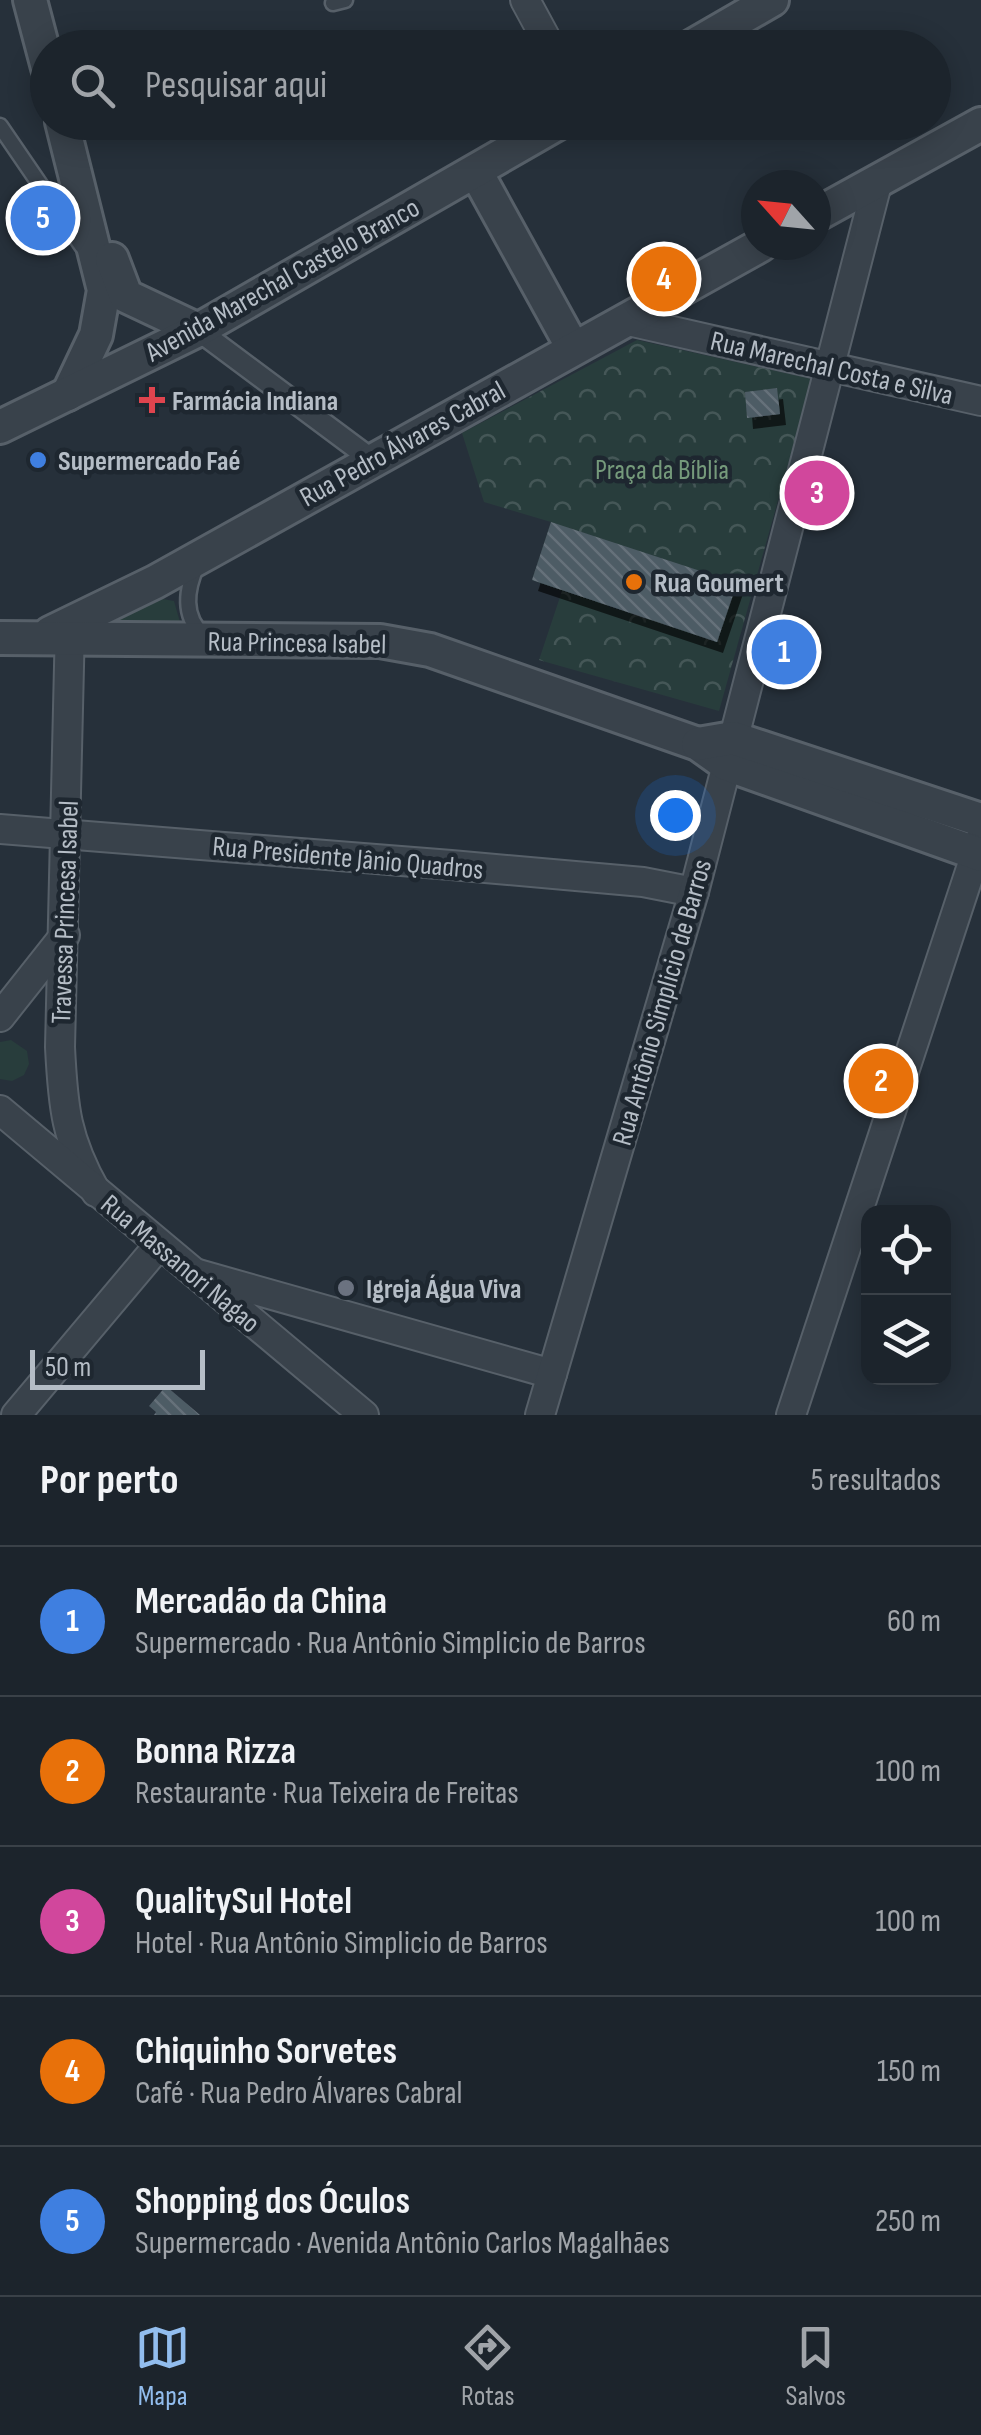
<!DOCTYPE html>
<html lang="pt">
<meta charset="utf-8">
<style>
body{margin:0;font-family:"Sofia Sans Condensed",sans-serif;background:#293038;color:#f1f3f6}
.controls{position:absolute;right:30px;bottom:30px;display:grid;overflow:hidden;border-radius:20px;box-shadow:0 5px 25px #0003}
.controls button{width:90px;height:90px;display:grid;place-items:center;padding:0;border:0;border-bottom:2px solid #3a4148;background:#1c242c;color:#f1f3f6;font:50px sans-serif}
.compass{position:absolute;left:741px;top:170px;width:90px;height:90px;border-radius:50%;background:#1c242c;box-shadow:0 5px 25px #0003;rotate:297deg}
.scale{position:absolute;left:30px;bottom:25px;width:175px;box-sizing:border-box;padding-left:10px;border:5px solid #b5bdc6;border-top:0;font-size:28px;line-height:35px;white-space:nowrap;color:#b5bdc6;-webkit-text-stroke:8px #1e2730;paint-order:stroke}
.you{position:absolute;left:675px;top:815px;width:35px;height:35px;margin:-25px;border:8px solid #fff;border-radius:50%;background:#1a73e8;box-shadow:0 0 0 15px #1a73e833}
.badge{display:grid;place-items:center;width:65px;height:65px;border-radius:50%;background:#92bdee;color:#fff;font-size:32px;font-weight:700}
.pin{position:absolute;translate:-50% -50%;border:5px solid #fff;box-shadow:0 2px 10px #0006}
.list{margin:0;padding:0;list-style:none}
h2{display:flex;justify-content:space-between;align-items:center;height:130px;margin:0;padding:0 40px;font-size:42px}
h2 small{font-size:32px;font-weight:400;color:#a0a4a9}
.list li{display:grid;grid-template-columns:65px 1fr auto;gap:30px;align-items:center;box-sizing:border-box;height:150px;padding:0 40px;border-top:2px solid #3a4148}
.list b{display:block;font-size:38px;white-space:nowrap}
.list p{margin:0;font-size:32px;white-space:nowrap;color:#a0a4a9}
.list em{font-size:32px;font-style:normal;color:#a0a4a9}
.icon{flex:none;width:55px;height:55px;fill:none;stroke:currentColor;stroke-width:2;stroke-linecap:round;stroke-linejoin:round}
.map{position:relative;flex:none;width:981px;height:1415px;overflow:hidden}
.search{position:absolute;background:#1c242c;box-shadow:0 5px 25px #0003;left:30px;right:30px;top:30px;height:110px;display:flex;align-items:center;gap:25px;box-sizing:border-box;padding:0 35px;border-radius:55px;color:#a0a4a9;font-size:38px}
.sheet{height:880px;background:#1c242c}
nav{display:flex;justify-content:space-around;align-items:center;box-sizing:border-box;height:140px;border-top:2px solid #3a4148;background:#1c242c;font-size:28px;color:#a0a4a9}
nav a{display:grid;justify-items:center;gap:5px}
nav .on{color:#92bdee}
.map>svg:first-child{display:block}
</style>
<div class="map">
<svg width="981" height="1415" viewBox="0 0 981 1415">
<defs>
<pattern id="forest-crowns" width="20" height="18" patternUnits="userSpaceOnUse" patternTransform="scale(2.5)"><rect width="20" height="18" fill="#283d3c"/><path d="M2 6a3 3 0 1 1 6 0M12 15a3 3 0 1 1 6 0" fill="none" stroke="#455757"/></pattern>
<pattern id="building-back-hatch" width="6" height="6" patternUnits="userSpaceOnUse" patternTransform="scale(2.5)"><rect width="6" height="6" fill="#4e5b65"/><path d="M-1 5l2 2M0 0l6 6M5-1l2 2" fill="none" stroke="#65717a"/></pattern>
<filter id="shadow"><feDropShadow dx="6" dy="11" stdDeviation="0" flood-color="#0009"/></filter>
</defs>
<rect width="100%" height="100%" fill="#26303a"/>
<g fill="#283d3c">
<path d="M157 598 174 601 180 622 174 628 111 624Z"/>
<path d="M11 1040 27 1051 29 1064 24 1075 12 1081 0 1079V1042Z"/>
</g>
<path fill="url(#forest-crowns)" d="M637 340 812 379 719 711 539 660 562 591 532 580 551 522 484 502 462 433Z"/>
<g fill="url(#building-back-hatch)" filter="url(#shadow)">
<path d="M777 388 780 414 747 418 745 392Z"/>
<path d="M551 522 737 583 717 642 532 580Z"/>
<path d="M166 1386 200 1415H154L156 1412 149 1406Z"/>
</g>
<g fill="none" stroke-linecap="round" stroke-linejoin="round">
<defs>
<g id="service">
<path d="M333 3 345 0"/>
<path d="M0 126 82 246"/>
<path d="M197 565C186 590 182 616 204 636"/>
</g>
<path id="pedestrian" d="M198 330 371 459"/>
<g id="minor">
<path d="M525 0 551 48"/>
<path d="M624 320 981 401"/>
<path d="M70 624 60 1047C63 1108 66 1139 96 1192"/>
<path d="M0 829 451 865 643 882 694 892"/>
<path d="M0 1017 65 935"/>
<path d="M0 1110 364 1415"/>
<path d="M198 1274 552 1374"/>
<path d="M16 1415 159 1245"/>
<path d="M540 1415 694 892 878 180"/>
<path d="M791 1415 981 838"/>
</g>
<g id="tertiary">
<path d="M30 0 48 68"/>
<path d="M689 48 772 0"/>
<path d="M62 122 104 290 96 335 68 394"/>
<path d="M476 172 573 348"/>
<path d="M816 215 981 124"/>
<path d="M112 259 126 296 198 330"/>
<path d="M0 427 198 330 560 122"/>
<path d="M50 633 155 582 761 245"/>
<path d="M0 638 380 641 430 650 698 744 726 764 981 855"/>
<path d="M698 744 733 738 981 820"/>
</g>
</defs>
<use href="#service" stroke="#576069" stroke-width="19"/>
<use href="#pedestrian" stroke="#576069" stroke-width="25"/>
<use href="#minor" stroke="#576069" stroke-width="32"/>
<use href="#tertiary" stroke="#576069" stroke-width="38"/>
<use href="#service" stroke="#39424b" stroke-width="14"/>
<use href="#pedestrian" stroke="#39424b" stroke-width="20"/>
<use href="#minor" stroke="#39424b" stroke-width="28"/>
<use href="#tertiary" stroke="#39424b" stroke-width="32"/>
</g>
<path fill="#e0444e" stroke="#1e2730" stroke-width="4" d="M147 385h10v10h10v10h-10v10h-10v-10h-10v-10h10z"/>
<circle fill="#3f7fe0" stroke="#1e2730" stroke-width="4" cx="38" cy="460" r="10"/>
<circle fill="#e8710a" stroke="#1e2730" stroke-width="4" cx="634" cy="582" r="10"/>
<circle fill="#6b7280" stroke="#1e2730" stroke-width="4" cx="346" cy="1288" r="10"/>
<g text-anchor="middle" stroke-width="9" stroke-linejoin="round" paint-order="stroke">
<g font-size="28" fill="#b5bdc6" stroke="#1e2730">
<text transform="translate(282 279) rotate(-29)" y="10">Avenida Marechal Castelo Branco</text>
<text transform="translate(832 367) rotate(13)" y="10">Rua Marechal Costa e Silva</text>
<text transform="translate(402 443) rotate(-29)" y="10">Rua Pedro Álvares Cabral</text>
<text transform="translate(297 642) rotate(1)" y="10">Rua Princesa Isabel</text>
<text transform="translate(348 857) rotate(5)" y="10">Rua Presidente Jânio Quadros</text>
<text transform="translate(64 912) rotate(-88)" y="10">Travessa Princesa Isabel</text>
<text transform="translate(661 1002) rotate(-74)" y="10">Rua Antônio Simplicio de Barros</text>
<text transform="translate(181 1263) rotate(40)" y="10">Rua Massanori Nagao</text>
</g>
<g font-size="28" font-weight="bold" fill="#b5bdc6" stroke="#1e2730" text-anchor="start">
<text x="172" y="410">Farmácia Indiana</text>
<text x="58" y="470">Supermercado Faé</text>
<text x="654" y="592">Rua Goumert</text>
<text x="366" y="1298">Igreja Água Viva</text>
</g>
<g font-size="28" fill="#759a7b" stroke="#1e2730">
<text x="662" y="479">Praça da Bíblia</text>
</g>
</g>
</svg>
<div class="controls">
<button><svg class="icon" aria-label="locate" viewBox="0 0 24 24"><circle cx="12" cy="12" r="6"/><path d="M12 2v4M12 18v4M2 12h4M18 12h4"/></svg></button>
<button><svg class="icon" aria-label="layers" viewBox="0 0 24 24"><path d="M12 4l9 5-9 5-9-5zM3 14l9 5 9-5"/></svg></button>
</div>
<svg class="compass" viewBox="-18 -18 36 36"><path d="M0-13l5 13h-10z" fill="#e53935"/><path d="M0 13l5-13h-10z" fill="#a0a4a9"/></svg>
<div class="scale">50 m</div>
<div class="you"></div>
<div class="pin badge" style="left:784px;top:652px;background:#3f7fe0">1</div>
<div class="pin badge" style="left:881px;top:1081px;background:#e8710a">2</div>
<div class="pin badge" style="left:817px;top:493px;background:#d1479c">3</div>
<div class="pin badge" style="left:664px;top:279px;background:#e8710a">4</div>
<div class="pin badge" style="left:43px;top:218px;background:#3f7fe0">5</div>
<div class="search"><svg class="icon" aria-label="search" viewBox="0 0 24 24"><circle cx="10" cy="10" r="6"/><path d="M15 15l6 6"/></svg>Pesquisar aqui</div>
</div>
<section class="sheet">
<h2>Por perto<small>5 resultados</small></h2>
<ul class="list">
<li><span class="badge" style="background:#3f7fe0">1</span><div><b>Mercadão da China</b><p>Supermercado · Rua Antônio Simplicio de Barros</p></div><em>60 m</em></li>
<li><span class="badge" style="background:#e8710a">2</span><div><b>Bonna Rizza</b><p>Restaurante · Rua Teixeira de Freitas</p></div><em>100 m</em></li>
<li><span class="badge" style="background:#d1479c">3</span><div><b>QualitySul Hotel</b><p>Hotel · Rua Antônio Simplicio de Barros</p></div><em>100 m</em></li>
<li><span class="badge" style="background:#e8710a">4</span><div><b>Chiquinho Sorvetes</b><p>Café · Rua Pedro Álvares Cabral</p></div><em>150 m</em></li>
<li><span class="badge" style="background:#3f7fe0">5</span><div><b>Shopping dos Óculos</b><p>Supermercado · Avenida Antônio Carlos Magalhães</p></div><em>250 m</em></li>
</ul>
</section>
<nav>
<a class="on"><svg class="icon" aria-label="map" viewBox="0 0 24 24"><path d="M3 6l6-2 6 2 6-2v14l-6 2-6-2-6 2zM9 4v14M15 6v14"/></svg>Mapa</a>
<a><svg class="icon" aria-label="directions" viewBox="0 0 24 24"><path d="M12 3l9 9-9 9-9-9zM9 14v-3h6M13 9l2 2-2 2"/></svg>Rotas</a>
<a><svg class="icon" aria-label="saved" viewBox="0 0 24 24"><path d="M7 4h10v16l-5-4-5 4z"/></svg>Salvos</a>
</nav>
